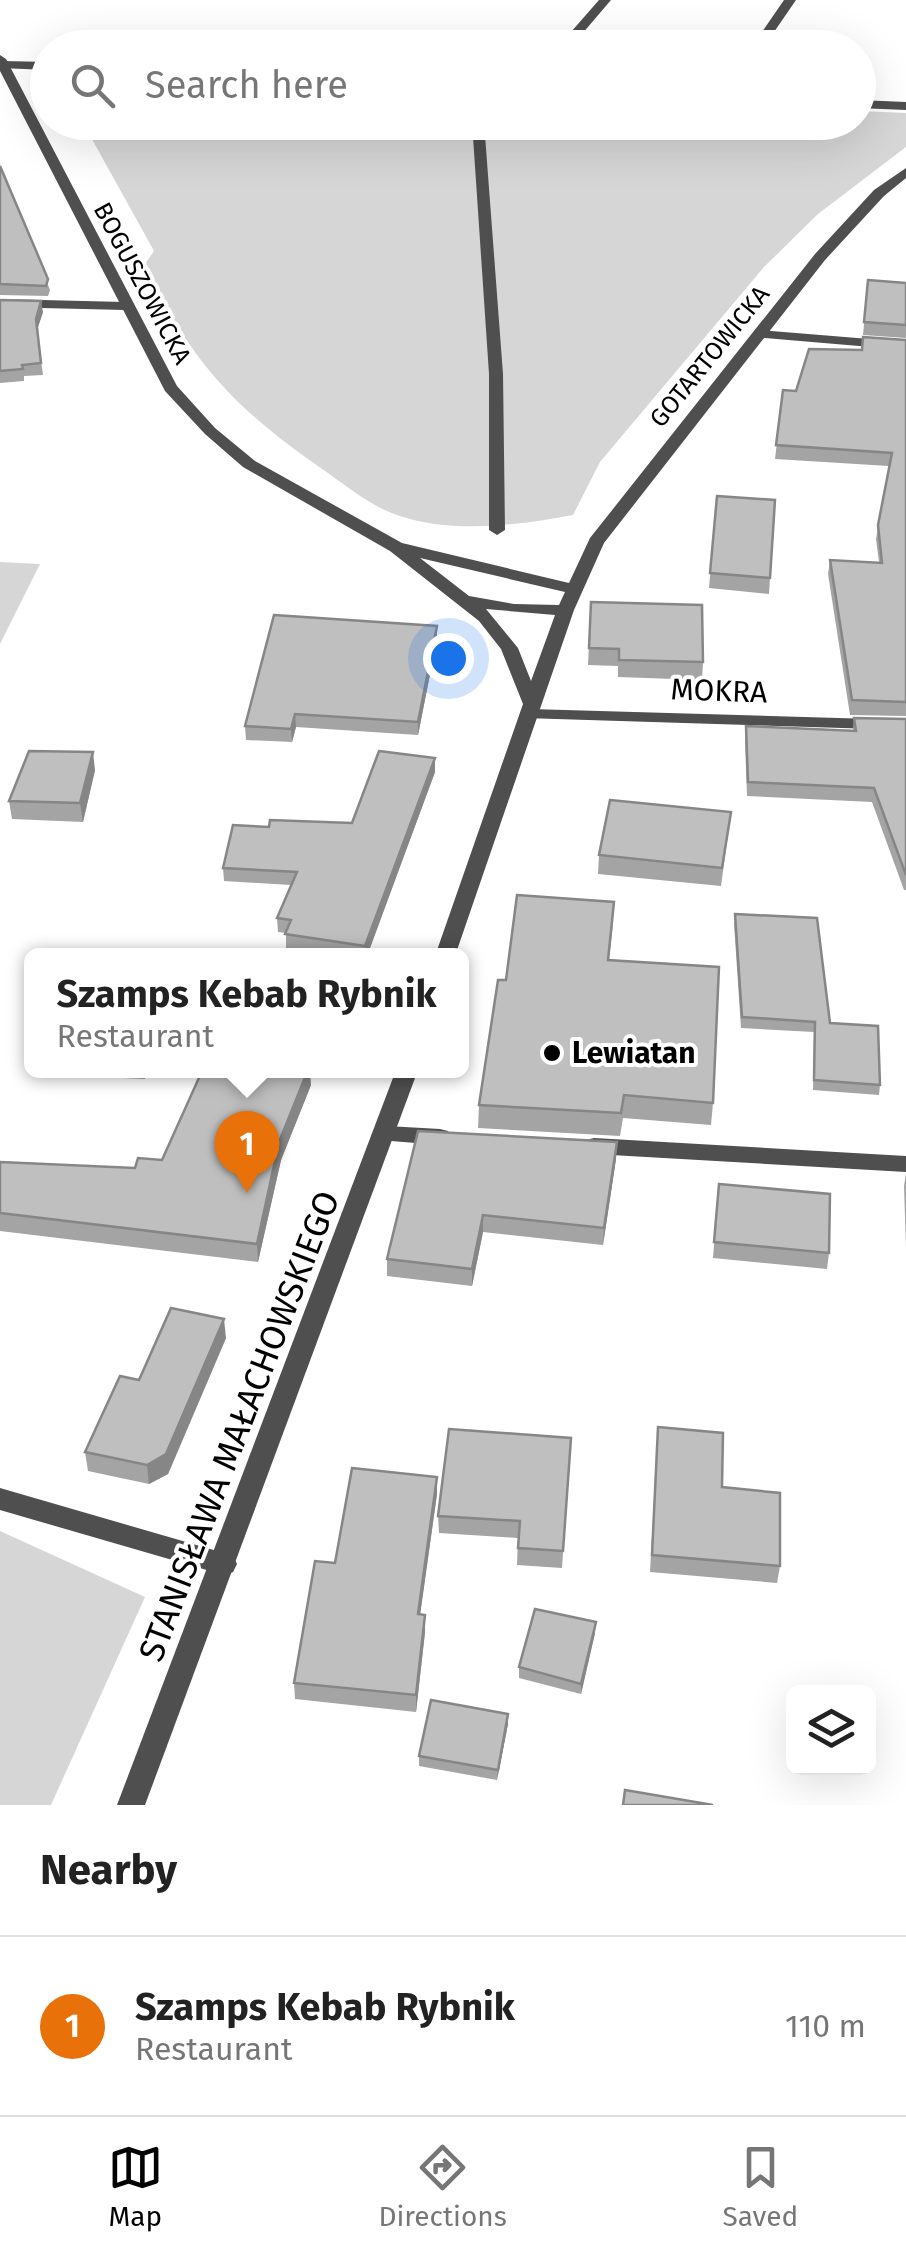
<!DOCTYPE html>
<meta charset="utf-8">
<style>
body{margin:0;font-family:"Fira Sans",sans-serif;background:#f6f6f6;color:#222}
.controls{position:absolute;right:30px;bottom:30px;display:grid;overflow:hidden;border-radius:15px;box-shadow:0 10px 40px #0002}
.controls button{width:90px;height:90px;display:grid;place-items:center;padding:0;border:0;border-bottom:2px solid #e0e0e0;background:#fff;color:#222;font:50px sans-serif}
.you{position:absolute;left:448px;top:658px;width:35px;height:35px;margin:-25px;border:8px solid #fff;border-radius:50%;background:#1a73e8;box-shadow:0 0 0 15px #1a73e833}
.badge{display:grid;place-items:center;width:65px;height:65px;border-radius:50%;background:#000;color:#fff;font-size:32px;font-weight:700}
.pin{position:absolute;translate:-50% -82px;filter:drop-shadow(0 2px 5px #0008)}
.pin::after{content:'';position:absolute;top:52px;width:35px;height:30px;background:inherit;clip-path:polygon(0 0,100% 0,50% 100%)}
.popup{position:absolute;left:24px;top:948px;width:445px;height:130px;box-sizing:border-box;display:grid;place-content:center;border-radius:15px;background:#fff;filter:drop-shadow(0 2px 8px #0005);font-size:32px;white-space:nowrap;color:#767676}
.popup b{font-size:38px;color:#222}
.popup::after{content:'';position:absolute;left:50%;top:100%;margin-left:-20px;border:20px solid transparent;border-top-color:#fff}
.list{margin:0;padding:0;list-style:none}
h2{display:flex;justify-content:space-between;align-items:center;height:130px;margin:0;padding:0 40px;font-size:42px}
h2 small{font-size:32px;font-weight:400;color:#767676}
.list li{display:grid;grid-template-columns:65px 1fr auto;gap:30px;align-items:center;box-sizing:border-box;height:180px;padding:0 40px;border-top:2px solid #e0e0e0}
.list b{display:block;font-size:38px;white-space:nowrap}
.list p{margin:0;font-size:32px;white-space:nowrap;color:#767676}
.list em{font-size:32px;font-style:normal;color:#767676}
.icon{flex:none;width:55px;height:55px;fill:none;stroke:currentColor;stroke-width:2;stroke-linecap:round;stroke-linejoin:round}
.map{position:relative;flex:none;width:906px;height:1805px;overflow:hidden}
.search{position:absolute;background:#fff;box-shadow:0 10px 40px #0002;left:30px;right:30px;top:30px;height:110px;display:flex;align-items:center;gap:25px;box-sizing:border-box;padding:0 35px;border-radius:55px;color:#767676;font-size:38px}
.sheet{height:310px;background:#fff}
nav{display:flex;justify-content:space-around;align-items:center;box-sizing:border-box;height:140px;border-top:2px solid #e0e0e0;background:#fff;font-size:28px;color:#767676}
nav a{display:grid;justify-items:center;gap:5px}
nav .on{color:#000}
.map>svg:first-child{display:block}
</style>
<div class="map">
<svg width="906" height="1805" viewBox="0 0 906 1805">
<rect width="100%" height="100%" fill="#fff"/>
<g fill="#d6d6d6">
<path d="M859 111 906 113V147L818 214 764 267 600 462 573 515C519 525 453 534 400 516 374 508 350 489 328 473 236 410 196 367 143 267L154 251 83 123 858 122Z"/>
<path d="M0 562 40 564 0 644Z"/>
<path d="M0 1531 145 1597 51 1805H0Z"/>
</g>
<g fill="none" stroke-linecap="round" stroke-linejoin="round">
<path fill="#4f4f4f" fill-rule="evenodd" d="M472 122H484L503 374 505 530 497 535 489 530V374Z"/>
<g fill="#4f4f4f" fill-rule="evenodd">
<path d="M599 0H611L570 48H557Z"/>
<path d="M784 0H796L763 48H751Z"/>
<path d="M3 61 48 62V70L0 68Z"/>
<path d="M858 100 906 102V110L858 108Z"/>
<path d="M0 299 125 302 132 306 125 310 0 307Z"/>
<path d="M759 330 906 342V350L754 337 752 334Z"/>
<path d="M530 709 906 720V730L524 718 521 714 524 710Z"/>
<path d="M387 1126 440 1129 448 1131 451 1137 448 1143 440 1145 379 1140 376 1134 379 1128Z"/>
<path d="M594 1138 906 1156V1172L594 1154 586 1152 583 1146 586 1140Z"/>
<path d="M0 1488 224 1553 233 1556 237 1564 233 1572 224 1575 0 1510Z"/>
</g>
<g fill="#4f4f4f" fill-rule="evenodd">
<path d="M0 55 6 59 177 386 215 428 255 461 402 543 569 583 590 538 815 254 874 190 906 168V178L884 196 825 260 604 543 574 610 455 956H435L523 704 501 649 479 621 390 551 243 467 205 434 165 391 0 71ZM420 558 565 592 559 605 514 604 469 596ZM486 609 555 615 531 681 518 648Z"/>
<path d="M396 1070H418L145 1805H117Z"/>
</g>
</g>
<g fill="#a4a4a4">
<path d="M0 166 50 290 48 296 0 295Z"/>
<path d="M868 280 906 283V338L863 335Z"/>
<path d="M0 300 43 312 37 330 43 375 24 376V381L0 383Z"/>
<path d="M906 340V716L850 715 828 574 830 560 879 562 876 539 889 466 775 459 783 390 796 391 862 350Z"/>
<path d="M717 496 770 578 769 594 709 588Z"/>
<path d="M591 602 703 662 702 680 618 677V666L588 665Z"/>
<path d="M437 639 418 735 296 727 292 742 246 740 245 726Z"/>
<path d="M854 718 906 719V890H904L872 802 747 796 745 741 746 726 853 730Z"/>
<path d="M95 770 83 822 12 819 9 801Z"/>
<path d="M435 772 367 956H337L286 948V933L278 932 277 918 291 885 224 881 223 868 269 827 352 823Z"/>
<path d="M731 812 721 886 598 874 599 855Z"/>
<path d="M735 914 830 1023 880 1085 879 1095 813 1090 814 1032 741 1028 734 924Z"/>
<path d="M613 924 609 960 713 1103 711 1125 623 1118 620 1136 478 1128 479 1105 506 980Z"/>
<path d="M99 1070H147L145 1079 100 1077Z"/>
<path d="M311 1085 281 1160 258 1262 0 1231V1162L135 1168 162 1160Z"/>
<path d="M418 1131 616 1159 603 1245 483 1232 472 1286 387 1276V1259Z"/>
<path d="M906 1173V1248L904 1186Z"/>
<path d="M719 1184 829 1253 827 1269 713 1258Z"/>
<path d="M226 1338 168 1474 149 1484 88 1471 85 1452 139 1380Z"/>
<path d="M658 1427 722 1487 780 1566 777 1583 650 1572Z"/>
<path d="M571 1438 562 1568 517 1565 518 1538 439 1533 438 1516Z"/>
<path d="M437 1494 420 1614 425 1632 416 1712 295 1699 294 1683 335 1563Z"/>
<path d="M595 1633 581 1694 519 1678V1667Z"/>
<path d="M508 1714V1724L497 1780 419 1766V1756Z"/>
</g>
<g fill="#868686">
<path d="M41 301 43 312 37 330 36 319Z"/>
<path d="M437 626V639L418 735V722Z"/>
<path d="M295 714 296 727 292 742 291 729Z"/>
<path d="M93 752 95 770 83 822 80 803Z"/>
<path d="M435 758V772L367 956H365V946Z"/>
<path d="M308 1070H310L311 1085 281 1160 258 1262 257 1244 279 1142Z"/>
<path d="M617 1142 616 1159 603 1245 604 1228Z"/>
<path d="M483 1215V1232L472 1286V1269Z"/>
<path d="M224 1319 226 1338 168 1474 149 1484 147 1465Z"/>
<path d="M437 1477V1494L418 1630V1614Z"/>
<path d="M425 1615V1632L416 1712V1695Z"/>
<path d="M596 1622 595 1633 581 1694V1684Z"/>
<path d="M508 1714V1724L497 1780 498 1770Z"/>
</g>
<g fill="#bfbfbf" stroke="#868686" stroke-width="2.5">
<path d="M0 166 48 279 46 286 0 284Z"/>
<path d="M868 280 906 283V325L864 322Z"/>
<path d="M0 300 41 301 36 319 41 363 22 365 23 369 0 371Z"/>
<path d="M863 337 906 340V702L852 700 830 560 882 563 878 525 892 453 776 445 783 390 796 391 809 349 862 350Z"/>
<path d="M717 496 775 500 770 578 710 573Z"/>
<path d="M591 602 702 605 703 662 619 660V649L589 648Z"/>
<path d="M274 615 437 626 418 722 295 714 291 729 245 726Z"/>
<path d="M854 718 906 719V875L874 788 748 782 746 726 856 731Z"/>
<path d="M29 751 93 752 80 803 9 801Z"/>
<path d="M379 751 435 758 365 946 285 934 291 920 277 918 297 872 223 868 233 825 269 827 270 820 352 823Z"/>
<path d="M610 800 731 812 722 868 599 855Z"/>
<path d="M517 895 614 902 608 960 719 967 713 1103 624 1095 621 1113 479 1105 498 980H506Z"/>
<path d="M735 914 817 918 830 1023 878 1026 880 1085 814 1080 815 1022 742 1017Z"/>
<path d="M218 1070H308L279 1142 257 1244 0 1213V1162L135 1168 138 1158 162 1160 202 1071 217 1073Z"/>
<path d="M418 1131 617 1142 604 1228 483 1215 472 1269 387 1259Z"/>
<path d="M719 1184 830 1194 829 1253 714 1242Z"/>
<path d="M171 1308 224 1319 166 1454 147 1465 85 1452 120 1376 139 1380Z"/>
<path d="M658 1427 723 1433 722 1487 780 1493V1566L652 1555Z"/>
<path d="M449 1429 571 1438 563 1551 518 1548 520 1521 438 1516Z"/>
<path d="M352 1468 437 1477 418 1614 425 1615 416 1695 294 1683 315 1561 335 1563Z"/>
<path d="M535 1609 596 1622 581 1684 519 1667Z"/>
<path d="M431 1700 508 1714 498 1770 419 1756Z"/>
<path d="M625 1790 713 1805H623Z"/>
</g>
<circle fill="#000" stroke="#fff" stroke-width="4" cx="552" cy="1053" r="10"/>
<g text-anchor="middle" stroke-width="8" stroke-linejoin="round" paint-order="stroke">
<g font-size="25" fill="#000" stroke="#fff">
<text transform="translate(143 283) rotate(62)" y="9">BOGUSZOWICKA</text>
<text transform="translate(709 356) rotate(-51)" y="9">GOTARTOWICKA</text>
</g>
<g font-size="30" fill="#000" stroke="#fff">
<text transform="translate(719 691) rotate(2)" y="10">MOKRA</text>
</g>
<g font-size="30" font-weight="bold" fill="#000" stroke="#fff" text-anchor="start">
<text x="572" y="1063">Lewiatan</text>
</g>
<g font-size="35" fill="#000" stroke="#fff">
<text transform="translate(239 1426) rotate(-69)" y="12">STANISŁAWA MAŁACHOWSKIEGO</text>
</g>
</g>
</svg>
<div class="controls">
<button><svg class="icon" aria-label="layers" viewBox="0 0 24 24"><path d="M12 4l9 5-9 5-9-5zM3 14l9 5 9-5"/></svg></button>
</div>
<div class="you"></div>
<div class="pin badge" style="left:247px;top:1193px;background:#e8710a">1</div>
<div class="popup"><b>Szamps Kebab Rybnik</b>Restaurant</div>
<div class="search"><svg class="icon" aria-label="search" viewBox="0 0 24 24"><circle cx="10" cy="10" r="6"/><path d="M15 15l6 6"/></svg>Search here</div>
</div>
<section class="sheet">
<h2>Nearby<small></small></h2>
<ul class="list">
<li><span class="badge" style="background:#e8710a">1</span><div><b>Szamps Kebab Rybnik</b><p>Restaurant</p></div><em>110 m</em></li>
</ul>
</section>
<nav>
<a class="on"><svg class="icon" aria-label="map" viewBox="0 0 24 24"><path d="M3 6l6-2 6 2 6-2v14l-6 2-6-2-6 2zM9 4v14M15 6v14"/></svg>Map</a>
<a><svg class="icon" aria-label="directions" viewBox="0 0 24 24"><path d="M12 3l9 9-9 9-9-9zM9 14v-3h6M13 9l2 2-2 2"/></svg>Directions</a>
<a><svg class="icon" aria-label="saved" viewBox="0 0 24 24"><path d="M7 4h10v16l-5-4-5 4z"/></svg>Saved</a>
</nav>
